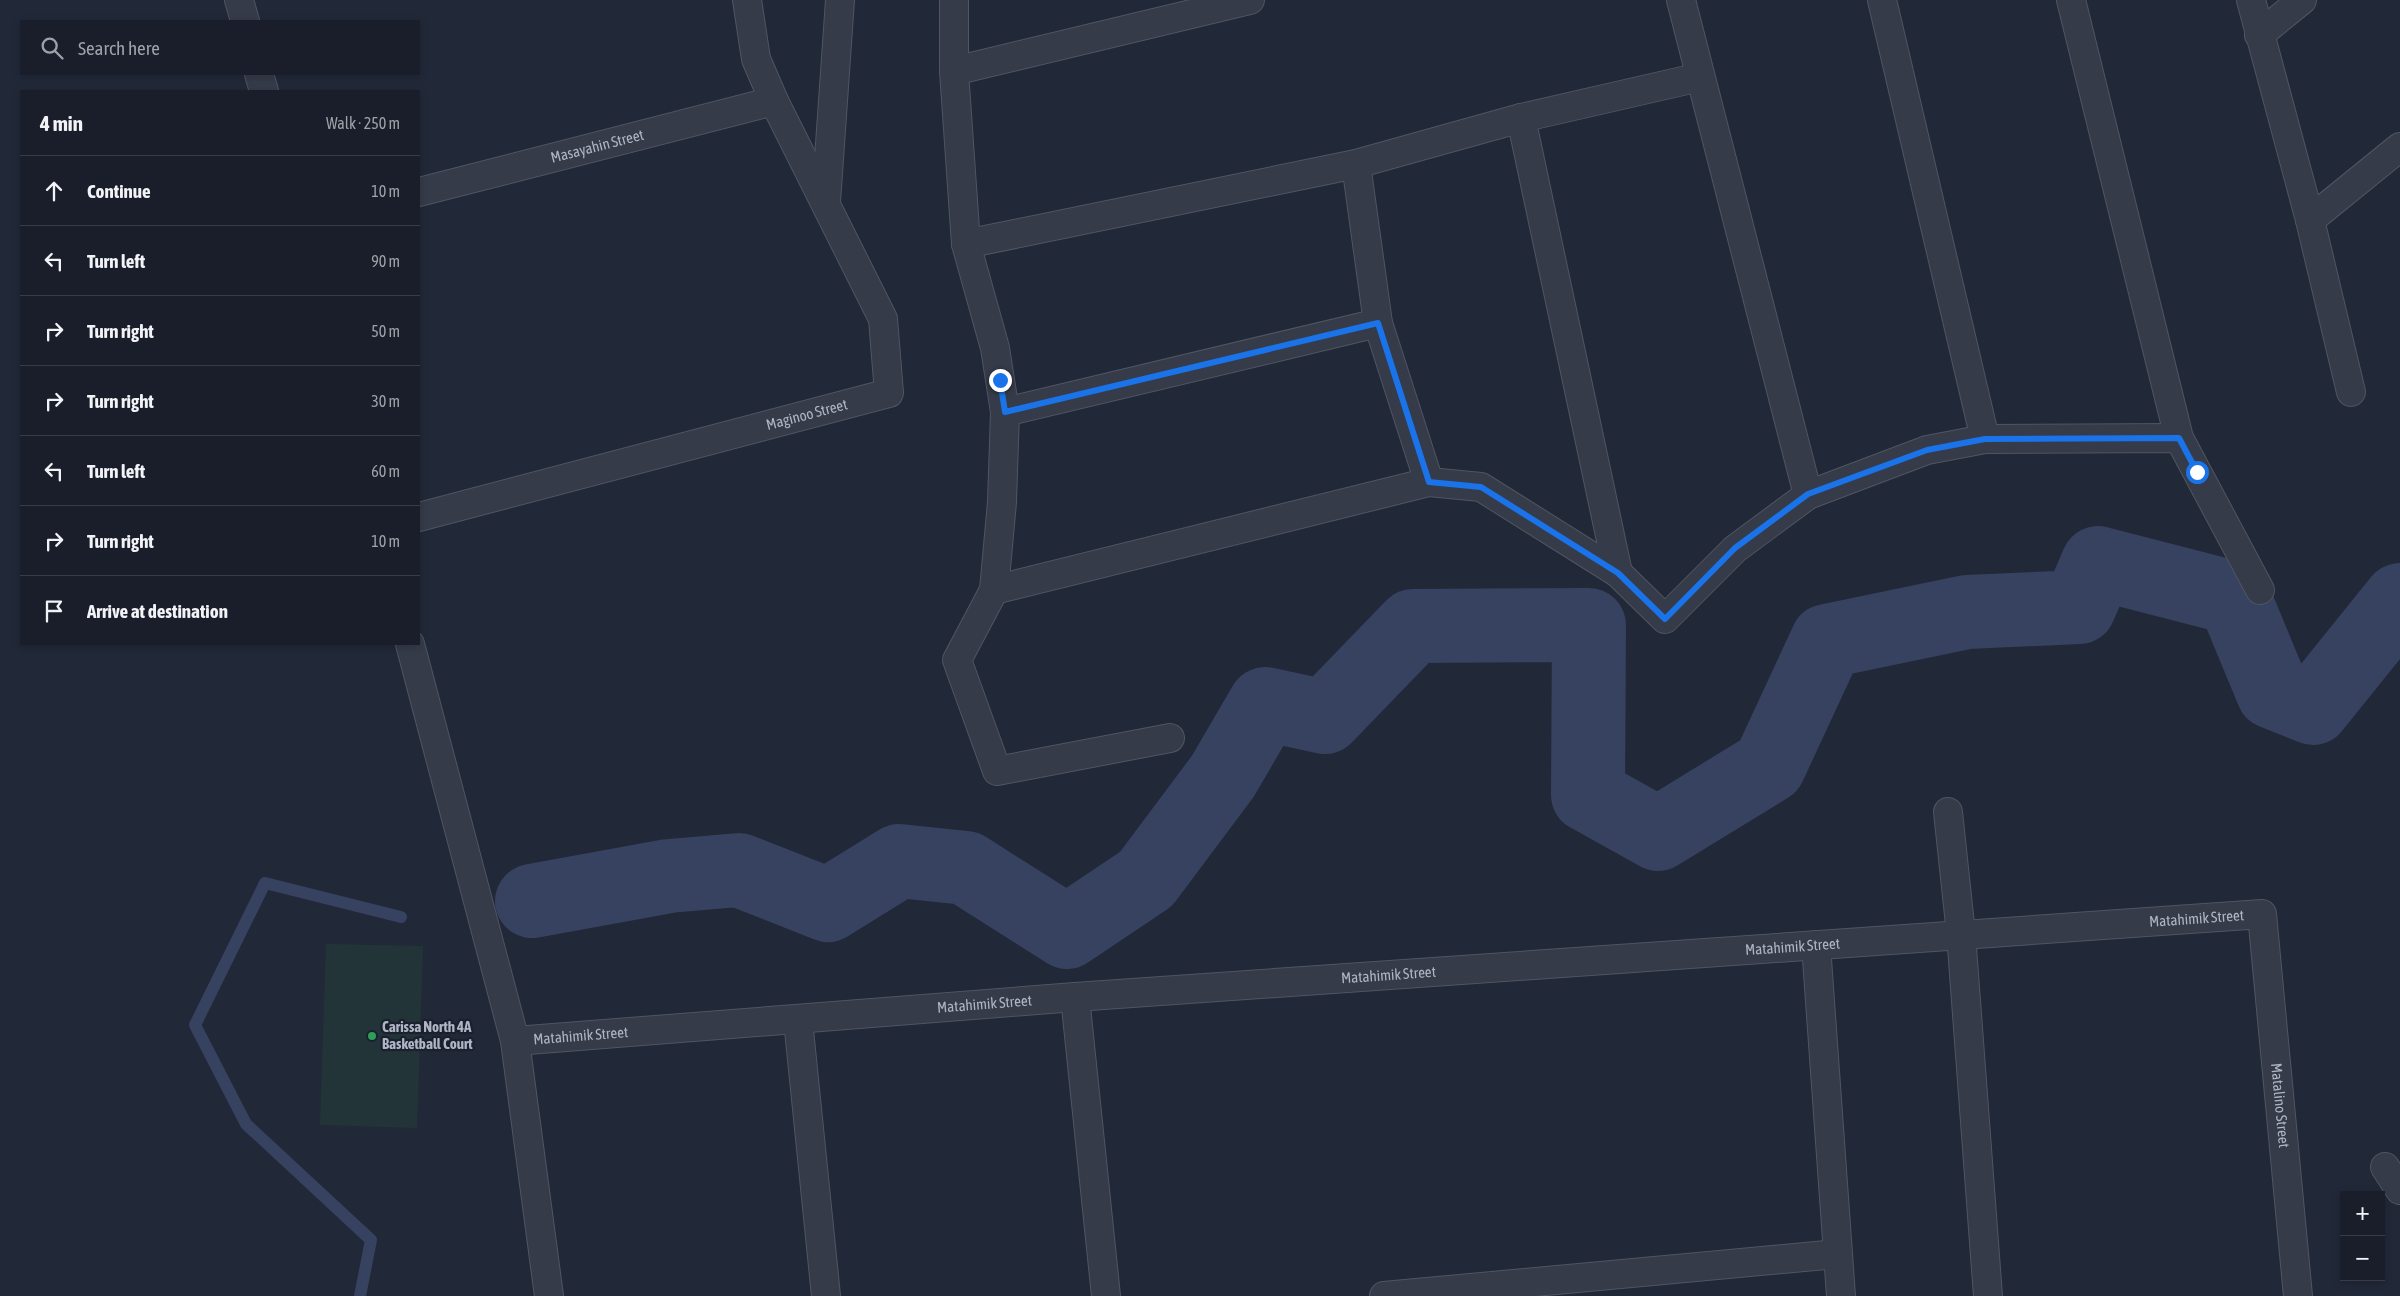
<!DOCTYPE html>
<meta charset="utf-8">
<style>
body{margin:0;font-family:"Asap Condensed",sans-serif;background:#222732;color:#f1f3f6}
.controls{position:absolute;right:15px;bottom:15px;display:grid;overflow:hidden;border-radius:0px;box-shadow:0 2px 8px #0003}
.controls button{width:45px;height:45px;display:grid;place-items:center;padding:0;border:0;border-bottom:1px solid #373c47;background:#191e2a;color:#f1f3f6;font:25px sans-serif}
.stop{position:absolute;width:15px;height:15px;margin:-11px;border:4px solid #1a73e8;border-radius:50%;background:#fff}
.stop.end{background:#1a73e8;border-color:#fff;box-shadow:0 1px 5px #0008}
.list{margin:0;padding:0;list-style:none}
h2{display:flex;justify-content:space-between;align-items:center;height:65px;margin:0;padding:0 20px;font-size:21px}
h2 small{font-size:16px;font-weight:400;color:#9fa2a8}
.list li{display:grid;grid-template-columns:32px 1fr auto;gap:15px;align-items:center;box-sizing:border-box;height:70px;padding:0 20px;border-top:1px solid #373c47}
.list b{display:block;font-size:19px;white-space:nowrap}
.list em{font-size:16px;font-style:normal;color:#9fa2a8}
.icon{flex:none;width:28px;height:28px;fill:none;stroke:currentColor;stroke-width:2;stroke-linecap:round;stroke-linejoin:round}
.map{position:relative;flex:none;width:2400px;height:1296px;overflow:hidden}
.search{position:absolute;background:#191e2a;box-shadow:0 2px 8px #0003;left:20px;top:20px;width:400px;height:55px;display:flex;align-items:center;gap:12px;box-sizing:border-box;padding:0 18px;border-radius:0px;color:#9fa2a8;font-size:19px}
.panel{position:absolute;background:#191e2a;box-shadow:0 2px 8px #0003;left:20px;top:90px;width:400px;height:555px;border-radius:0px}
.map>svg:first-child{display:block}
</style>
<div class="map">
<svg width="2400" height="1296" viewBox="0 0 2400 1296">
<rect width="100%" height="100%" fill="#212838"/>
<path fill="#233439" d="M326 944 423 946 417 1128 320 1125Z"/>
<g fill="none" stroke-linecap="round" stroke-linejoin="round">
<path stroke="#36425f" stroke-width="12" d="M360 1296 371 1240 246 1124 195 1025 265 883 401 917"/>
<path stroke="#36425f" stroke-width="74" d="M532 901 669 876 739 870 828 905 899 861 966 868 1067 932 1146 879 1223 776 1265 704 1325 717 1413 626 1589 625 1588 795 1658 834 1769 766 1827 641 1967 612 2079 607 2098 563 2234 598 2273 692 2313 708 2400 600"/>
<defs>
<g id="street">
<path d="M239 0 245 21"/>
<path d="M954 0V71L966 244 995 348 1005 412 1002 502 994 590 957 660 997 771 1170 738"/>
<path d="M1681 0 1808 495"/>
<path d="M1882 0 1985 439"/>
<path d="M2071 0 2179 438"/>
<path d="M2251 0 2310 220 2351 392"/>
<path d="M2259 35 2302 0"/>
<path d="M954 71 1250 0"/>
<path d="M259 74 264 91"/>
<path d="M1521 118 1618 573"/>
<path d="M1356 164 1378 323 1429 482"/>
<path id="s1" d="M419 192 774 101"/>
<path d="M826 202 840 0"/>
<path d="M2310 220 2400 147"/>
<path d="M966 244 1356 164 1521 118 1700 77"/>
<path d="M1005 412 1378 323"/>
<path id="s2" d="M419 517 889 393 883 319 774 101 756 59 747 0"/>
<path d="M994 590 1429 482 1481 487 1618 573 1665 619 1735 549 1808 495 1927 450 1985 439 2179 438 2260 590"/>
<path d="M410 644 515 1041 549 1296"/>
<path d="M1948 812 1961 934 1988 1296"/>
<path d="M1816 945 1841 1296"/>
<path d="M1075 997 1106 1296"/>
<path d="M798 1020 826 1296"/>
<path id="s3" d="M515 1041 1075 997 2262 914 2298 1296"/>
<path d="M2385 1167 2400 1190"/>
<path d="M1384 1296 1837 1254"/>
</g>
</defs>
<use href="#street" stroke="#505563" stroke-width="30"/>
<use href="#street" stroke="#353b48" stroke-width="28"/>
</g>
<g fill="none" stroke-linecap="round" stroke-linejoin="round">
<path stroke="#1a73e8" stroke-width="6" d="M1000 380 1005 412 1378 323 1429 482 1481 487 1618 573 1665 619 1735 548 1808 494 1927 450 1985 439 2179 438 2197 472"/>
</g>
<circle fill="#2e9e5b" stroke="#1a202d" stroke-width="2" cx="372" cy="1036" r="5"/>
<g text-anchor="middle" stroke-width="4.5" stroke-linejoin="round" paint-order="stroke">
<g font-size="15" fill="#b0b5c5" stroke="#1a202d">
<text dy="5" stroke="none"><textPath href="#s1" startOffset="184">Masayahin Street</textPath></text>
<text dy="5" stroke="none"><textPath href="#s2" startOffset="401">Maginoo Street</textPath></text>
<text dy="5" stroke="none"><textPath href="#s3" startOffset="1686">Matahimik Street</textPath></text>
<text dy="5" stroke="none"><textPath href="#s3" startOffset="1281">Matahimik Street</textPath></text>
<text dy="5" stroke="none"><textPath href="#s3" startOffset="876">Matahimik Street</textPath></text>
<text dy="5" stroke="none"><textPath href="#s3" startOffset="471">Matahimik Street</textPath></text>
<text dy="5" stroke="none"><textPath href="#s3" startOffset="66">Matahimik Street</textPath></text>
<text dy="5" stroke="none"><textPath href="#s3" startOffset="1944">Matalino Street</textPath></text>
</g>
<g font-size="15" font-weight="bold" fill="#b0b5c5" stroke="#1a202d" text-anchor="start">
<text x="382" y="1032">Carissa North 4A<tspan x="382" dy="17">Basketball Court</tspan></text>
</g>
</g>
</svg>
<div class="controls">
<button>+</button>
<button>−</button>
</div>
<div class="stop" style="left:2197px;top:472px"></div>
<div class="stop end" style="left:1000px;top:380px"></div>
<div class="search"><svg class="icon" aria-label="search" viewBox="0 0 24 24"><circle cx="10" cy="10" r="6"/><path d="M15 15l6 6"/></svg>Search here</div>
<section class="panel">
<h2>4 min<small>Walk · 250 m</small></h2>
<ul class="list">
<li><svg class="icon" aria-label="ahead" viewBox="0 0 24 24"><path d="M12 20V5M6 11l6-6 6 6"/></svg><div><b>Continue</b></div><em>10 m</em></li>
<li><svg class="icon" aria-label="left" viewBox="0 0 24 24"><path d="M17 20v-9H6M10 6l-5 5 5 5"/></svg><div><b>Turn left</b></div><em>90 m</em></li>
<li><svg class="icon" aria-label="right" viewBox="0 0 24 24"><path d="M7 20v-9h11M14 6l5 5-5 5"/></svg><div><b>Turn right</b></div><em>50 m</em></li>
<li><svg class="icon" aria-label="right" viewBox="0 0 24 24"><path d="M7 20v-9h11M14 6l5 5-5 5"/></svg><div><b>Turn right</b></div><em>30 m</em></li>
<li><svg class="icon" aria-label="left" viewBox="0 0 24 24"><path d="M17 20v-9H6M10 6l-5 5 5 5"/></svg><div><b>Turn left</b></div><em>60 m</em></li>
<li><svg class="icon" aria-label="right" viewBox="0 0 24 24"><path d="M7 20v-9h11M14 6l5 5-5 5"/></svg><div><b>Turn right</b></div><em>10 m</em></li>
<li><svg class="icon" aria-label="arrive" viewBox="0 0 24 24"><path d="M6 21V4h12l-3 4 3 4H6"/></svg><div><b>Arrive at destination</b></div></li>
</ul>
</section>
</div>
